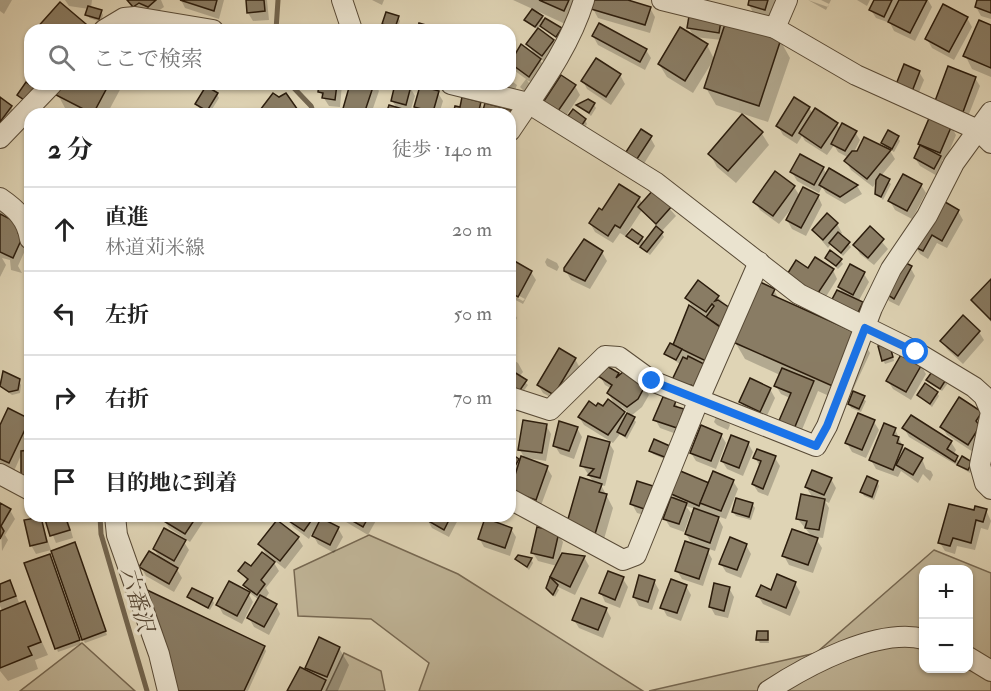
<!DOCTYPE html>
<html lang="ja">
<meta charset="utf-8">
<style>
body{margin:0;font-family:"IM FELL Double Pica","Noto Serif JP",serif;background:#f6f6f6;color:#222}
.controls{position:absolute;right:18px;bottom:18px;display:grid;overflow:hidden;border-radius:12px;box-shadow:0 2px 4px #0004}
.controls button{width:54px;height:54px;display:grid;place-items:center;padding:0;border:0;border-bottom:2px solid #e0e0e0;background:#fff;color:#222;font:30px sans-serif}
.stop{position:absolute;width:18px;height:18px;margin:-14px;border:4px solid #1a73e8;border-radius:50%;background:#fff}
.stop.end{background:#1a73e8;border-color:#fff;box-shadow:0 2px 6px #0008}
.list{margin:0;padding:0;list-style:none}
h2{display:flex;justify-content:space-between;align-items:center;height:78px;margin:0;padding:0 24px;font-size:26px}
h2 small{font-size:20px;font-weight:400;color:#767676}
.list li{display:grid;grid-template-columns:39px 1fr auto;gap:18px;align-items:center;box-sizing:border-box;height:84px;padding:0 24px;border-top:2px solid #e0e0e0}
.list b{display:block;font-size:22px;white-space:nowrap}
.list p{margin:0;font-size:20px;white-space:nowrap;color:#767676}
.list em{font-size:20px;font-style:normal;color:#767676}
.icon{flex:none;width:33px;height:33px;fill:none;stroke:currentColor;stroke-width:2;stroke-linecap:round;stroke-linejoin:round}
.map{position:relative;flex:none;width:991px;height:691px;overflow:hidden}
.search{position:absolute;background:#fff;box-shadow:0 2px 4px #0004;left:24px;top:24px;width:492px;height:66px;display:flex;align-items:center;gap:15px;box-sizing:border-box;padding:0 21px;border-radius:18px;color:#767676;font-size:22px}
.panel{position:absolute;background:#fff;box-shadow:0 2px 4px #0004;left:24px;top:108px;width:492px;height:414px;border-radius:18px}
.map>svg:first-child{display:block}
</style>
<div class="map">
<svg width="991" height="691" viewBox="0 0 991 691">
<rect width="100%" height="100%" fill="#dfd4b5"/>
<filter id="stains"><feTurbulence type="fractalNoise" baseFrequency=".00333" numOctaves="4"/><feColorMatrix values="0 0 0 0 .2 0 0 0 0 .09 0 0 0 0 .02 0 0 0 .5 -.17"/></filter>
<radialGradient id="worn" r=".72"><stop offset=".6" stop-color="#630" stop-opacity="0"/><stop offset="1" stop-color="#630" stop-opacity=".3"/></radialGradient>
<g fill="#c0b598" stroke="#766852" stroke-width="1.5" fill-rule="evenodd">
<path d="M369 535 458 574 643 691H419L429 663 371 619 298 616 294 570Z"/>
<path d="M934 550 991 573V691H649L816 653ZM924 570H968V668H924Z"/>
<path d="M82 643 135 691H20Z"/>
<path d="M344 653 381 671 385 691H326Z"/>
</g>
<g fill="#0003" fill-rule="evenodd">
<path d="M0 0H12L4 14 0 11Z"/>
<path d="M65 0H92L91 8 101 11 103 15 101 22 89 18V9L69 6Z"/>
<path d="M128 0H161L164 7 154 14 132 8Z"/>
<path d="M181 0H224L219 19 185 8Z"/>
<path d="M247 0H267L269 20 253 21 248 13Z"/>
<path d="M372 0H384L382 5Z"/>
<path d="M513 0H587L574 28Z"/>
<path d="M596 0H623L650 8 655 17 650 33 598 18 593 9Z"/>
<path d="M751 0H775L770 18 754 14 749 5Z"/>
<path d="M808 0 828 7 829 4 821 0H831L826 10Z"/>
<path d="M857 0H870L867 6Z"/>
<path d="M876 0H928L932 7 915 41 894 31 890 23 876 18 871 10Z"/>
<path d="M979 0H991V19L981 16 976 7Z"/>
<path d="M398 17 400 21 397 30H381L382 27 386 28 383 24Z"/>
<path d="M542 17 544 22 563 33 558 40 541 25 537 29 553 41 558 49 548 64 538 57 545 68 534 84 527 80 533 89 528 95 520 87 526 79 515 71 510 62 521 46 535 56 528 44 538 30 526 20Z"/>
<path d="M967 18 972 27 954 60 932 48 927 39Z"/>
<path d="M720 22 725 31 780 40 790 58 768 122 716 105 706 88 722 40 694 37 689 28Z"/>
<path d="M991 27V77L972 69 965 55Z"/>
<path d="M593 36 646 50 651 58 645 70 598 45Z"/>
<path d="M30 38V50L26 43Z"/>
<path d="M707 45 714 59 693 93 667 77 659 64Z"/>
<path d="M919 72 924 80 915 102 901 96Z"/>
<path d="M620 75 625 84 611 105 587 89 583 81Z"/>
<path d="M975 78 980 86 967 119 942 110Z"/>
<path d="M510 80 517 85 513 95 500 88 502 84H510Z"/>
<path d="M63 84 74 87 75 84H123L107 114H76L65 108 58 95Z"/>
<path d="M321 84H342L340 107 329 106 320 92Z"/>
<path d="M352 84H374L379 91 371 114H345L343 111Z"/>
<path d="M397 84 410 87 415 96 411 109 419 112 416 106 438 93 443 101 439 114H388L397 109 392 100Z"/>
<path d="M575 86 580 95 562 122 549 113Z"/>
<path d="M217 94 219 98 209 114 199 108 197 104Z"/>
<path d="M0 99 11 107 16 116 0 137Z"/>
<path d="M480 103 484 110 510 111 515 120 510 114H455Z"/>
<path d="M578 105H594L596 108 591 116Z"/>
<path d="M809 108 813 114 837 124 840 130 855 132 860 140 854 152 886 149 883 143 898 138 900 141 894 152 889 149 895 159 881 176 891 184 883 200 877 193V181L873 187 851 170 846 161 849 158 838 152 834 145 827 155 805 141 802 136 797 144 783 135 778 126Z"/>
<path d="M585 120 587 124 581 133 569 124Z"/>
<path d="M951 126 956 135 945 161 942 160 945 165 939 177 920 166 915 158 920 144Z"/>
<path d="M761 132 769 145 736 183 717 167 710 154Z"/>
<path d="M650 137 655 146 640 170 630 163Z"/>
<path d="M823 168 827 175 830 170 857 186 862 194 845 204 826 193 822 187 819 193 797 181 792 172Z"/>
<path d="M30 180V205L24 196Z"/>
<path d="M921 185 926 193 912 219 895 210 890 201Z"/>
<path d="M794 187 800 196H818L822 205 806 236 792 229 787 220 796 203 779 224 760 210 755 202Z"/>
<path d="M654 191 676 216 661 232 664 237 650 255 628 236 642 238 645 243 657 227 642 210 625 236 620 233 613 243 595 232 590 223 603 212 639 198 643 205Z"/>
<path d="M0 207 6 219 21 226 27 246 18 266 22 273 11 270 10 260 2 258 6 265 0 277Z"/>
<path d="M958 211 963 220 947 248 937 243 928 259 920 254 915 246Z"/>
<path d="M827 215 837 224 842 233 840 235 851 247 843 256 831 244 828 248 813 230Z"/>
<path d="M870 228 888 249 874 265 860 254 855 245Z"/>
<path d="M602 252 607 261 590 289 571 280 566 271Z"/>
<path d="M547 258 557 263 559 267 557 271 547 266 545 262Z"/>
<path d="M826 259 840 260 843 264 838 269Z"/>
<path d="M512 261 531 272 536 280 523 304 510 297V294L523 301 525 299 510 291Z"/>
<path d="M910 267 915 276 899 306 889 301 884 292Z"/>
<path d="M808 270H833L837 279 822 303Z"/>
<path d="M864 274 869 282 858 302 867 312 861 325 839 287Z"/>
<path d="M991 281V322L973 300Z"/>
<path d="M774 290 780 301 860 336 870 353 852 392 866 401 861 412 851 408 848 402 847 404 818 391 799 437 785 431 790 398 781 394 776 386 780 375 745 359 735 342Z"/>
<path d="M718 297 732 311 694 396 681 365 666 354 674 347 695 312 687 298Z"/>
<path d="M30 303V318L26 313Z"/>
<path d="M510 306 517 318 510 330Z"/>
<path d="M963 317 979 332 984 340 963 364 947 349 942 341Z"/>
<path d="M891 348 894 361 885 364 883 360Z"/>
<path d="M510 358 518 363 523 372 519 377 528 385 520 396 510 390Z"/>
<path d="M575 359 580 368 559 402 543 393 538 385Z"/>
<path d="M921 365 926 374 911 400 893 389 888 381Z"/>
<path d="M4 373 19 381 21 385 20 393 12 395 1 387 0 381Z"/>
<path d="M618 375 644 387 649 395 642 407 631 416 636 422 627 439 620 434 613 443 584 425 579 417 596 408 616 407 608 393 612 389 605 385 600 376ZM621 407 629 413 627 417Z"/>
<path d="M946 379 948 383 942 391 928 380Z"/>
<path d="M770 389 775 398 765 420 746 411 741 402Z"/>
<path d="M937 393 939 396 932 407 918 395Z"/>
<path d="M675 403 688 419 682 436 660 428 655 419Z"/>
<path d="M981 413 973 452 947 435 942 427Z"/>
<path d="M716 417 728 422 730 425 728 430 717 425 714 422Z"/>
<path d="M29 420 30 437 23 452H30V483H28L23 475 22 453 14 471 0 464V428Z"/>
<path d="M874 422 879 430 866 458 852 452 847 443Z"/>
<path d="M546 425 551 434 546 461 527 458 547 468 552 476 540 508 510 490 514 479 510 475V455L520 463 525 459 520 450Z"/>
<path d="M577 428 582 437 574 459 560 454 555 446Z"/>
<path d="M904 428 951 442 956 450 953 455 960 462 962 458 974 466 970 473 909 437Z"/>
<path d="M895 429 905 452 922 459 926 469 931 471 933 475 930 481 923 474 918 483 901 471 898 477 876 469 871 460Z"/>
<path d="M721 435 726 443 716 469 696 461 691 453Z"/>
<path d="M609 443 614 451 605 486 601 485 613 508 602 546 575 539 594 483 582 465Z"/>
<path d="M748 443 753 452 743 476 727 469 722 461Z"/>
<path d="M651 451 673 452 669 461 653 454Z"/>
<path d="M755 457 775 458 780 466 768 496 758 492 753 484 760 467Z"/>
<path d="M831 479 836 488 829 503 825 501 829 508 823 538 815 537 822 548 813 573 789 565 784 556 813 538 797 518 813 498 806 487Z"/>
<path d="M733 481 738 489 726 519 717 516 723 527 715 551 706 548 712 559 703 586 682 579 677 571 693 546 686 534 695 509 686 506 691 513 684 532 670 527 665 519 675 500 671 493Z"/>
<path d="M877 482 879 486 874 500 864 496 862 492Z"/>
<path d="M651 487 656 496 652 517 637 513 632 504Z"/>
<path d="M752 504 755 508 751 520 736 516 733 512Z"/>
<path d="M0 505 10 510 15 519 5 535 8 540 2 551Z"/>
<path d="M986 510 991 521 988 530 981 528 975 550 957 546 955 554 945 551 940 543 975 512Z"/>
<path d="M45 516H67L73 538 56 543Z"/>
<path d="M166 516H207L190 542 169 528 164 520Z"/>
<path d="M290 516H315L319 524 338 528 343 537 334 553 318 544 312 533 309 539 293 527 288 519Z"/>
<path d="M336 516H378V517L368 535Z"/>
<path d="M429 516H460L449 537 432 528 427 519Z"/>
<path d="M40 518 51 550 36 554 31 545Z"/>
<path d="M511 529 516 537 510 556 484 547 479 538Z"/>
<path d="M558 534 563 542 560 554 584 557 589 566 575 595 556 586 559 590 555 597 548 588 557 566 538 561 533 553Z"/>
<path d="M298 538 303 546 285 569 271 558 279 571 266 588 269 593 265 599 276 605 280 614 269 635 254 627 249 618 259 600 250 593 245 585 248 582 240 571 251 568 268 558 260 544Z"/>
<path d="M184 542 189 550 179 568 175 566 182 578 174 592 146 576 141 567 161 560 154 549Z"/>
<path d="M746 545 751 554 741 578 726 572 721 564Z"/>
<path d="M77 548 107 635 85 643 83 639Z"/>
<path d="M51 559 81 644 58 652 26 564Z"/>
<path d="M517 559H531L533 563 529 570Z"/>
<path d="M609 573 623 579 628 587 620 608 605 602 601 593Z"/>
<path d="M654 581 659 590 652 610 639 606 634 597Z"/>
<path d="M795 583 800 592 790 616 763 604 758 596Z"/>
<path d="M0 586 14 590 20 605 24 603 48 655 35 660 38 669 8 681 0 671V613L3 612 0 606Z"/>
<path d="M686 586 691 595 681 621 667 616 662 607Z"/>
<path d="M729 588 734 597 728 618 715 615 710 606Z"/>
<path d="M248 593 253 602 242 624 223 614 218 605Z"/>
<path d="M189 597 212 599 214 603 210 610Z"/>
<path d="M606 609 611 618 603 638 579 628 574 620Z"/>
<path d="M767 632 769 643H760L758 640Z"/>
<path d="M264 647 266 651 248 691H177Z"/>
<path d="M339 648 349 665 338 691H289L310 674 307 668Z"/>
</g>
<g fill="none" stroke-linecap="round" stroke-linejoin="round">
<g stroke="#72654f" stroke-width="5">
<path d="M276 30 278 0"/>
<path d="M290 84 311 106 314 114"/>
<path d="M100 516 101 534 147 691"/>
</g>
</g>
<g fill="#897c64" stroke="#2b1c0c" stroke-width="1.5">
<path d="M127 0H156L148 7 139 3 133 7Z"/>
<path d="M180 0H217L214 11Z"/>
<path d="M246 0H264L265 11 247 13Z"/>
<path d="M539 0H569L564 11Z"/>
<path d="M594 0H628L651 7 645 25 591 9Z"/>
<path d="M749 0H768L765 10 748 5Z"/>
<path d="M874 0H892L884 17 869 10Z"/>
<path d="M899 0H927L910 33 888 22Z"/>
<path d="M977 0H991V13L975 7Z"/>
<path d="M60 2 86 24 81 30H35Z"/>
<path d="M943 4 968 17 949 52 925 39Z"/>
<path d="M88 6 102 10 99 19 85 15Z"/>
<path d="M532 9 543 16 535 27 524 20Z"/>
<path d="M386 12 399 16 395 28 382 24Z"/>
<path d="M689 16 721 21 719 33 687 28Z"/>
<path d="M545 18 562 28 556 37 540 26Z"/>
<path d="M979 20 991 25V68L963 56Z"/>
<path d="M726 21 781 39 759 106 704 88Z"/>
<path d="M419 23 440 29 439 30H417Z"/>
<path d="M599 23 647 49 640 62 592 36Z"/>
<path d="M680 27 708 44 685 81 658 64Z"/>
<path d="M538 28 554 40 542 56 526 44Z"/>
<path d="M521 44 541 59 529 77 510 63Z"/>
<path d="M596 58 621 74 606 97 581 81Z"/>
<path d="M904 64 920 71 911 94 895 87Z"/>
<path d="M948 66 976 77 963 112 935 101Z"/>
<path d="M561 75 576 85 556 114 542 104Z"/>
<path d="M26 82 36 89 27 102 17 95Z"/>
<path d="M62 84 73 85 109 84 93 114 56 95Z"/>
<path d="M319 84H337L335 100 322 98 323 93 318 92Z"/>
<path d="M350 84H374L364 114 342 112Z"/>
<path d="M395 84 411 86 406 105 391 101Z"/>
<path d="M206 86 218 93 207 111 195 104Z"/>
<path d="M420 86 439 91 433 112 414 107Z"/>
<path d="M273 93 279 97 286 93 300 113 305 110 307 114H257Z"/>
<path d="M0 97 12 106 0 122Z"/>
<path d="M462 97 481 102 478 114H453L455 106 460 107Z"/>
<path d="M794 97 810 107 792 136 776 126Z"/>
<path d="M588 99 595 103 589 113 576 105Z"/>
<path d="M485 103 511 110 510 114H482Z"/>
<path d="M389 105 406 110 405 114H386Z"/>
<path d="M815 108 838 123 821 148 799 133Z"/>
<path d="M573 109 586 119 578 131 565 120Z"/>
<path d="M742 114 763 132 728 171 708 154Z"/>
<path d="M930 116 952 125 940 153 918 144Z"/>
<path d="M842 123 857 131 845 151 831 144Z"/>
<path d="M641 129 652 136 635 162 624 155Z"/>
<path d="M888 130 899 136 892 149 881 143Z"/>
<path d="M864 137 891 150 867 179 844 161 852 151H857Z"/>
<path d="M920 145 941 156 934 169 914 158Z"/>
<path d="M800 154 824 167 814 185 790 172Z"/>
<path d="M829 168 858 185 840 197 819 185Z"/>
<path d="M775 171 795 186 773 216 753 202Z"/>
<path d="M880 174 890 179 881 197 875 194 876 180Z"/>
<path d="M903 174 922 184 907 211 888 201Z"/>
<path d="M619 184 640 197 620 228 615 225 608 236 589 223 599 208 602 210Z"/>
<path d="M803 187 819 195 801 228 786 220Z"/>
<path d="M654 189 672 206 656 224 638 207Z"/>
<path d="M940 199 959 210 942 241 932 235 923 251 913 246Z"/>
<path d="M827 213 838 223 823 240 812 230Z"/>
<path d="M0 214 22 225 18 233 23 236 13 258 0 252Z"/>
<path d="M656 226 663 232 647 252 640 247Z"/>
<path d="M870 226 884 239 868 258 853 245Z"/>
<path d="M632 229 643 237 638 244 626 236Z"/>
<path d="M838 232 850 242 841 253 829 243Z"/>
<path d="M584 239 603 251 585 281 564 271V268Z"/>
<path d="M830 250 842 259 836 266 825 258Z"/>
<path d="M815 257 834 269 816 296 786 276 796 260 808 268Z"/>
<path d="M511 259 532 271 518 297 510 292Z"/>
<path d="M900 260 912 266 894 299 883 292Z"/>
<path d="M850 264 865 272 853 295 838 287Z"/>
<path d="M991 279V320L971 300Z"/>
<path d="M698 280 719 296 715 301 718 300 733 310 721 327 706 317 714 306 712 304 706 312 685 298Z"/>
<path d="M760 282 775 289 772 295 861 335 837 388 733 342Z"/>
<path d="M837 290 863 302 856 317 829 305Z"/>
<path d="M689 305 724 330 710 363 673 345Z"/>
<path d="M963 315 980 331 958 356 940 341Z"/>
<path d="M670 343 682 349 676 360 664 354Z"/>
<path d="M889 343 893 357 882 361 878 346Z"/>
<path d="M559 348 576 358 554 395 537 385Z"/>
<path d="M902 353 922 364 906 392 886 381Z"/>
<path d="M688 356 706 365 695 388 691 385 689 388 672 380 683 357 687 359Z"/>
<path d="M605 365 619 373 616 378 624 371 645 386 638 399 627 407 607 393 612 385 598 376Z"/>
<path d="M782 368 814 381 794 429 778 423 791 393 774 386Z"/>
<path d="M934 369 947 378 940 389 926 380Z"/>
<path d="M3 371 20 379 18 390 9 392 0 386Z"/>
<path d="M514 372 527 380 518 393 510 387V378Z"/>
<path d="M750 378 771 388 760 412 739 402Z"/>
<path d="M925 383 938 392 930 404 917 395Z"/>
<path d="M853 391 865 396 859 409 848 404Z"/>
<path d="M663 397 676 401 674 406 684 409 677 428 653 420Z"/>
<path d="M959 397 982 412 976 421 980 426 968 445 940 427Z"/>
<path d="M608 399 625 412 608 435 578 417 589 401 596 406 598 403 603 406Z"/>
<path d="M8 408 30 419 9 463 0 459V425Z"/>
<path d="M627 413 635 417 625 436 617 432Z"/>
<path d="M858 413 875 420 862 450 845 443Z"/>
<path d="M911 415 952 441 947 449 958 456 955 462 902 428Z"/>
<path d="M523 420 547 424 542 453 518 450Z"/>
<path d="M559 421 578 427 569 451 553 446Z"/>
<path d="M884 423 896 428 893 435 899 437 897 443 903 445 893 470 869 460Z"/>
<path d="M701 425 722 434 711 461 690 453Z"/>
<path d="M731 435 749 442 739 468 721 461Z"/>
<path d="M588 436 610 442 600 478 588 475 594 469 580 466Z"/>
<path d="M654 439 672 447 667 458 649 451Z"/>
<path d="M905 448 923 458 913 475 896 465Z"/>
<path d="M757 449 776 456 763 489 752 484 761 461 753 458Z"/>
<path d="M30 450V475H21V451Z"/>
<path d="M510 453 519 459 511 473 510 472Z"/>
<path d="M521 456 548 466 536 500 510 491Z"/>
<path d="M962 456 972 462 968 470 957 465Z"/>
<path d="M678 470 709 483 699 506 669 493Z"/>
<path d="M812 470 832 478 824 495 805 487Z"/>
<path d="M713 471 734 480 721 511 700 503Z"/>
<path d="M867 476 878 481 872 497 860 492Z"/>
<path d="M580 477 602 484 599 492 607 494 595 534 566 526Z"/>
<path d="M637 481 653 486 651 491 654 493 647 510 630 504Z"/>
<path d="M801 494 825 499 819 530 805 528 807 521 796 519Z"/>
<path d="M671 497 687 503 679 524 663 519Z"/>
<path d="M736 498 753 503 749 517 732 512Z"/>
<path d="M0 503 11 509 1 526 4 531 0 539Z"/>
<path d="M949 504 974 510 975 506 987 509 983 522 976 520 971 543 953 538 950 546 938 543Z"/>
<path d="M694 508 719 517 710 543 685 534Z"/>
<path d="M44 516H65L70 530 50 536Z"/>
<path d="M164 516H197L185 534 162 520Z"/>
<path d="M288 516H311L309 520 311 521 304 531 286 519Z"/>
<path d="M344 516H369L363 527Z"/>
<path d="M427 516H451L444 530 425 519Z"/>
<path d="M41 517 47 542 30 546 24 520Z"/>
<path d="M321 518 339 527 330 545 312 536Z"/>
<path d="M485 518 512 528 505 548 478 539Z"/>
<path d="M277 520 299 537 280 561 258 544Z"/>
<path d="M537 527 559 532 553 558 531 553Z"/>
<path d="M164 528 186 540 174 561 153 549Z"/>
<path d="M792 529 818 538 808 565 782 556Z"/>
<path d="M730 537 747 544 737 570 719 564Z"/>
<path d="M685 541 709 549 699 579 675 571Z"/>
<path d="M75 542 106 631 82 640 51 551Z"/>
<path d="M149 551 178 568 169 584 139 567Z"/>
<path d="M262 552 275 562 261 580 265 584 257 595 243 585 248 579 238 571 245 562 251 566Z"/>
<path d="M562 553 585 556 570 587 550 577Z"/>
<path d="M50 554 80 640 55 649 24 563Z"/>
<path d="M518 555 532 558 527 567 515 559Z"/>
<path d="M608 571 624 577 615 600 599 593Z"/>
<path d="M777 574 796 582 786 608 756 596 761 585 771 590Z"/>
<path d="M639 575 655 580 648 602 633 597Z"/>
<path d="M550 577 558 585 553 595 546 588Z"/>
<path d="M671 579 687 585 677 613 660 608Z"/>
<path d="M10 580 16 596 0 602V584Z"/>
<path d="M229 581 250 592 237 616 216 605Z"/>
<path d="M714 583 730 587 724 611 709 607Z"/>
<path d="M192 588 213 598 208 608 187 597Z"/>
<path d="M147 590 265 646 244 691H176Z"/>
<path d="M260 595 277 604 264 627 247 618Z"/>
<path d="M581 598 607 608 598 630 572 620Z"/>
<path d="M25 601 41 642 28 647 32 655 0 668V611Z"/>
<path d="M757 631H768V640H756Z"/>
<path d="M319 637 340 647 327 677 305 668Z"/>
<path d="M300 667 326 680 321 691H287Z"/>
</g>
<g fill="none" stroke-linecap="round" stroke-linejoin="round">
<defs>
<g id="minor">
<path d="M342 0 352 30"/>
<path d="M662 0 775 28 856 75 978 130 991 143"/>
<path d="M775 28 787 0"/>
<path d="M104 30 124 18 135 17 213 30"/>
<path d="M451 84 528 103 655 182 799 294 916 352 974 387 984 396 991 412 980 465 985 483 991 489"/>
<path d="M510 131C538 89 569 49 584 0"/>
<path d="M0 138 52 84"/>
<path d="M0 198C16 209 27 219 30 239"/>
<path d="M510 397 550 410 605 356 619 357 652 381 816 446 827 426 872 308 891 269 927 216 954 163 991 112"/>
<path d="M0 474 30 490"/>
<path d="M510 499 623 560 636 555 699 399 759 262"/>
<path d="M115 516 117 535 159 654 168 691"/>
<path d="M968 657 991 671"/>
<path d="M768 691C806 666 878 627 924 639"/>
</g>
</defs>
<use href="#minor" stroke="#584a36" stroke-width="22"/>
<use href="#minor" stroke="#eae3cf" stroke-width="20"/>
</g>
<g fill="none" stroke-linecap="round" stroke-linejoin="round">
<path stroke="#1a73e8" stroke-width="8" d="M652 381 816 446 827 426 865 328 916 352"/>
</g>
<g text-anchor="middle" stroke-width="6" stroke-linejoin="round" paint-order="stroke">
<g font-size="22" font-style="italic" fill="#554633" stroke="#eae3cf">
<text transform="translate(138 599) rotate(74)" y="8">六番沢</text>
</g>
</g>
<rect width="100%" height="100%" filter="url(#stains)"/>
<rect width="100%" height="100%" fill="url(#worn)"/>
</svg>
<div class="controls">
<button>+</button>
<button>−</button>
</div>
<div class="stop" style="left:916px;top:352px"></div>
<div class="stop end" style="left:652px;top:381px"></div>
<div class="search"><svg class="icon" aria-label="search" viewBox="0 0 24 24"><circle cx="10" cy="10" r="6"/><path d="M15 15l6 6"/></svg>ここで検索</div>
<section class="panel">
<h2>2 分<small>徒歩 · 140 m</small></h2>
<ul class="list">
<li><svg class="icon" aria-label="ahead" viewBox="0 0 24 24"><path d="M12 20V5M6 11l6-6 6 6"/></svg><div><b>直進</b><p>林道苅米線</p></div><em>20 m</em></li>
<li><svg class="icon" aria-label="left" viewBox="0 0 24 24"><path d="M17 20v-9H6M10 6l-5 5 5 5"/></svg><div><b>左折</b></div><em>50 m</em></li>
<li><svg class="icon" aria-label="right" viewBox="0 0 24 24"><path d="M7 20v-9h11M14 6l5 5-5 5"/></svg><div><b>右折</b></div><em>70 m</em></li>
<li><svg class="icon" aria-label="arrive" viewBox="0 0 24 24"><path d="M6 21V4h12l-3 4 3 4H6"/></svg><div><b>目的地に到着</b></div></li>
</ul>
</section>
</div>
